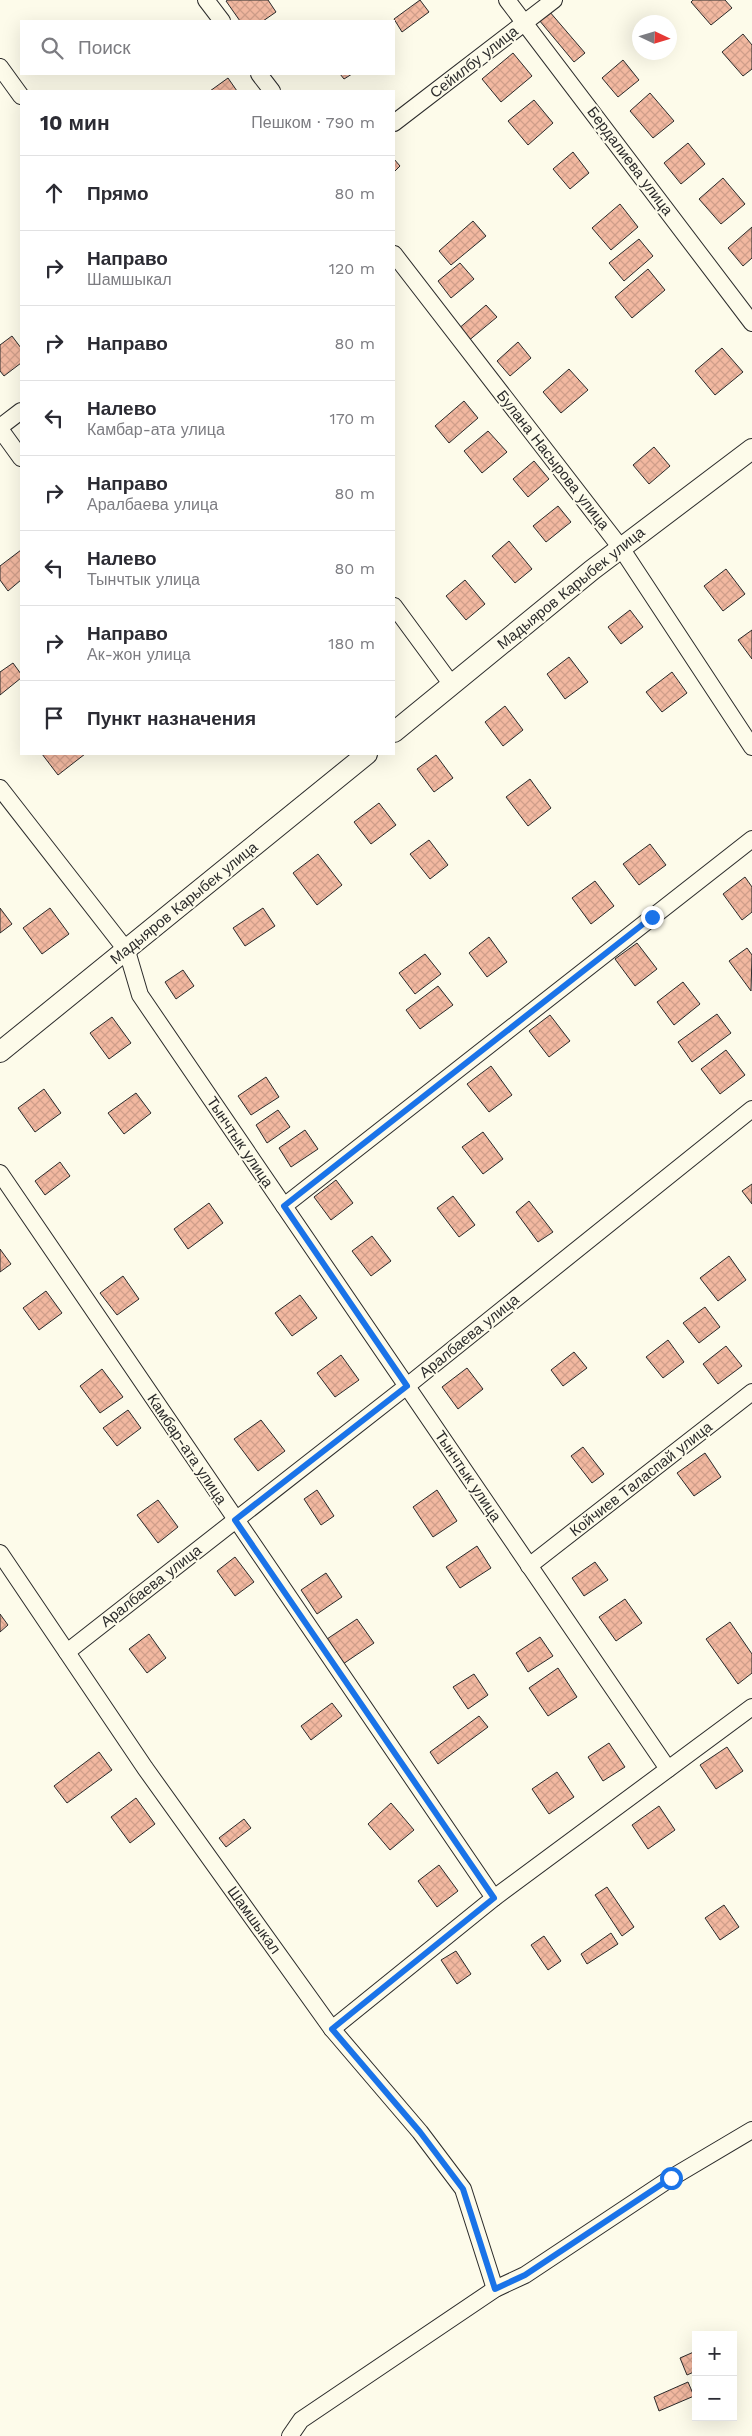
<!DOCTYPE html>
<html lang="ru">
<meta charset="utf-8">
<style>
body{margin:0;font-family:"Work Sans",sans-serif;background:#f2f2f3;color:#2b2b33}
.controls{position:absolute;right:15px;bottom:15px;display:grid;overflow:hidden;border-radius:0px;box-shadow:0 5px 20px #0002}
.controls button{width:45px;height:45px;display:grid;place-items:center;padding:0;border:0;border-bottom:1px solid #e1e1e2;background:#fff;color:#2b2b33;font:25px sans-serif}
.compass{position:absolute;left:632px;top:15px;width:45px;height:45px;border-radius:50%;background:#fff;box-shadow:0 5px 20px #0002;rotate:94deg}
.stop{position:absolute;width:15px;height:15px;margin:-11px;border:4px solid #1a73e8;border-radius:50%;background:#fff}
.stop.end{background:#1a73e8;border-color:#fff;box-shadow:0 1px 5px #0008}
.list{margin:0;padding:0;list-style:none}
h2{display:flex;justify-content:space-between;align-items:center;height:65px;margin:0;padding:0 20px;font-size:21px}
h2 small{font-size:16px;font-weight:400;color:#7c7c81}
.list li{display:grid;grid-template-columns:32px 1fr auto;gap:15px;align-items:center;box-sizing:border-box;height:75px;padding:0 20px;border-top:1px solid #e1e1e2}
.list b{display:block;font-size:19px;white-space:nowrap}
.list p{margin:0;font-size:16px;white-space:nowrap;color:#7c7c81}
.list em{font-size:16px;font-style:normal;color:#7c7c81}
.icon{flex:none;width:28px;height:28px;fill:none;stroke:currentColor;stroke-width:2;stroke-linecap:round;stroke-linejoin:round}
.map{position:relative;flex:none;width:752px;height:2436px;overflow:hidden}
.search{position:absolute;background:#fff;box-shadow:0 5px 20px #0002;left:20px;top:20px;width:375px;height:55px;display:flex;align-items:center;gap:12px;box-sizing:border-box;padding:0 18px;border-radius:0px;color:#7c7c81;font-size:19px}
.panel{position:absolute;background:#fff;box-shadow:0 5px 20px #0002;left:20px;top:90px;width:375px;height:665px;border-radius:0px}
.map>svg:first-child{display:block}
</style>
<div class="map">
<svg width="752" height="2436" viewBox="0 0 752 2436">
<defs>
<pattern id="building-cross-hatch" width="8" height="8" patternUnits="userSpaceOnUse" patternTransform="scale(1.25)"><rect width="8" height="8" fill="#f2b8a0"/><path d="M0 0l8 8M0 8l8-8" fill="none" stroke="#d09e8a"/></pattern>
</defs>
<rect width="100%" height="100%" fill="#fdfbea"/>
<g fill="url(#building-cross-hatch)" stroke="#2b2b2b">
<path d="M228 0H268L276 12 263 21H240L226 1Z"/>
<path d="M420 0 429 12 402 32 394 19Z"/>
<path d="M693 0H725L732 8 711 25 691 2Z"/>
<path d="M549 11 585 53 574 62 539 20Z"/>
<path d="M743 34 752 45V69L743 76 722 52Z"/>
<path d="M513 53 532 76 501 102 482 79Z"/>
<path d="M623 60 639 80 618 97 602 78Z"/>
<path d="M340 74H352L344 79Z"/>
<path d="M228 78 237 91H210Z"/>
<path d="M650 93 674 121 653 138 630 111Z"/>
<path d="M534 100 553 123 528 145 508 121Z"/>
<path d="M688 143 705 164 681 184 664 163Z"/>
<path d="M573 152 589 173 570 189 553 169Z"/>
<path d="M394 159 400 166 394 172Z"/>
<path d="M723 178 745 204 721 224 699 199Z"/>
<path d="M620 204 638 227 611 250 592 228Z"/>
<path d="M473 221 486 236 451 265 439 251Z"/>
<path d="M752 227V258L743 266 728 248Z"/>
<path d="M639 239 653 256 624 281 609 263Z"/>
<path d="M460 263 474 279 451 298 438 281Z"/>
<path d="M648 269 665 290 632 318 615 297Z"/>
<path d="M486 305 497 317 467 342 457 330Z"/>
<path d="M12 336 21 348V363L4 376 0 371V345Z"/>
<path d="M518 342 531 358 510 376 497 361Z"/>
<path d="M722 348 743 372 715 395 695 371Z"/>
<path d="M569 369 588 390 561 413 543 392Z"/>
<path d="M464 401 478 418 449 443 435 426Z"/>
<path d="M488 431 507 452 482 473 464 451Z"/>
<path d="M654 447 670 466 649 484 633 465Z"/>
<path d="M534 461 549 479 528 497 513 479Z"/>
<path d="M558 506 571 522 546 542 533 526Z"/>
<path d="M509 541 532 569 515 583 492 556Z"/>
<path d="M21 550V580L8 591 0 580V566Z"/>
<path d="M726 569 745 594 723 611 704 586Z"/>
<path d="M465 580 485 604 466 620 446 596Z"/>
<path d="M630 610 643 627 621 644 608 627Z"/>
<path d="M752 630V659L738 640Z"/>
<path d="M569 657 588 682 565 699 547 674Z"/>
<path d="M13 663 21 674V678L0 695V672Z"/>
<path d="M672 672 687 693 662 712 646 692Z"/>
<path d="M505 706 523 730 503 746 485 722Z"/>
<path d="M42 754H85L58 775Z"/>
<path d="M436 755 453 778 434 792 417 769Z"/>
<path d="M530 779 551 808 528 826 506 797Z"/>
<path d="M379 803 396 825 371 844 354 822Z"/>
<path d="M429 840 448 865 430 879 410 854Z"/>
<path d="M650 844 666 865 639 885 623 864Z"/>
<path d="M318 854 342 885 317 905 293 873Z"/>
<path d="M745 877 752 887V912L742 920 723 894Z"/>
<path d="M595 881 614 906 591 924 572 898Z"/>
<path d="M0 908 12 924 0 933Z"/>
<path d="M50 908 69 934 42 954 23 928Z"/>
<path d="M263 908 275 926 245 946 233 928Z"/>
<path d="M489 937 507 962 487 977 469 953Z"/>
<path d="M637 943 657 969 635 986 615 959Z"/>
<path d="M747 948 752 955 751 991 729 961Z"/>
<path d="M425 954 441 974 415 994 399 973Z"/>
<path d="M183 970 194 986 176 999 165 982Z"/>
<path d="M683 982 700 1004 674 1025 657 1002Z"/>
<path d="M438 986 453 1005 420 1029 406 1010Z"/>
<path d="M717 1014 731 1033 692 1062 678 1042Z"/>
<path d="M550 1015 570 1041 549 1057 529 1031Z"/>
<path d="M112 1017 131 1043 109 1059 90 1033Z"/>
<path d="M726 1050 745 1075 720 1094 701 1069Z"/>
<path d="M491 1066 512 1095 489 1112 467 1084Z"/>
<path d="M266 1077 279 1097 251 1115 238 1096Z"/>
<path d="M44 1089 61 1113 35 1132 18 1108Z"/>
<path d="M136 1093 151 1113 124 1134 108 1113Z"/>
<path d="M278 1110 290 1127 267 1143 256 1125Z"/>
<path d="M305 1130 318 1149 291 1167 279 1148Z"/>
<path d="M483 1132 503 1159 483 1174 462 1147Z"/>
<path d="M60 1162 70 1176 45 1195 35 1181Z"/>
<path d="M336 1180 353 1203 331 1220 314 1197Z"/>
<path d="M752 1184V1204L742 1191Z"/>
<path d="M453 1196 475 1225 459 1237 437 1208Z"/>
<path d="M529 1201 553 1232 538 1242 516 1212Z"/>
<path d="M209 1203 223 1223 188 1249 174 1229Z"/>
<path d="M372 1236 391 1261 371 1276 352 1251Z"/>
<path d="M0 1249 11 1264 0 1272Z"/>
<path d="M729 1256 746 1280 718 1301 700 1278Z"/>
<path d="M123 1276 139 1299 117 1315 100 1293Z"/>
<path d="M46 1291 62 1313 39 1330 23 1308Z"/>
<path d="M300 1295 317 1318 292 1336 275 1313Z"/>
<path d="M705 1307 720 1327 699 1343 683 1323Z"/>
<path d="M668 1340 684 1362 663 1378 646 1357Z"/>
<path d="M726 1346 742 1366 718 1384 703 1364Z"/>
<path d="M574 1352 587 1368 563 1386 551 1370Z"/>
<path d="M341 1355 359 1380 335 1397 317 1373Z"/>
<path d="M467 1368 483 1389 458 1409 442 1387Z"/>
<path d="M102 1369 123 1397 100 1413 80 1386Z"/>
<path d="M128 1410 141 1428 117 1446 103 1428Z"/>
<path d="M261 1420 285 1451 258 1471 234 1439Z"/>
<path d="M583 1447 604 1474 592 1483 571 1456Z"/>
<path d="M705 1453 721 1477 694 1496 677 1473Z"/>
<path d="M317 1490 334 1516 321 1525 304 1499Z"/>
<path d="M437 1490 457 1521 433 1537 413 1507Z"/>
<path d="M158 1500 178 1527 158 1543 137 1515Z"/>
<path d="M477 1546 491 1568 460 1588 446 1567Z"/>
<path d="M235 1557 254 1582 235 1596 217 1571Z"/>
<path d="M595 1562 608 1580 584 1596 572 1578Z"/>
<path d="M326 1573 342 1597 317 1614 301 1590Z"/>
<path d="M625 1599 642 1623 616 1641 599 1617Z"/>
<path d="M0 1614 8 1625 0 1632Z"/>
<path d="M357 1619 374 1643 343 1664 327 1639Z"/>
<path d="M730 1622 752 1654V1673L738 1684 706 1639Z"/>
<path d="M149 1634 166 1658 147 1673 129 1649Z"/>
<path d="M540 1637 553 1656 528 1672 516 1653Z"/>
<path d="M558 1668 577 1697 548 1716 529 1688Z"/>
<path d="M474 1674 488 1695 468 1709 453 1687Z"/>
<path d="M332 1703 342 1716 311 1740 301 1726Z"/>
<path d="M479 1716 488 1727 438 1764 430 1752Z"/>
<path d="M609 1743 625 1767 603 1781 588 1757Z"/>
<path d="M727 1747 743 1771 716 1789 700 1765Z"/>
<path d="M99 1752 112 1770 67 1803 54 1786Z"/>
<path d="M557 1772 574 1797 549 1814 532 1789Z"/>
<path d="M136 1798 155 1824 130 1843 111 1817Z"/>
<path d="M391 1803 414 1830 390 1850 368 1824Z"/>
<path d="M659 1806 675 1830 648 1849 632 1825Z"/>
<path d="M244 1819 251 1828 226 1847 219 1838Z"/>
<path d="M439 1865 458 1891 437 1907 418 1881Z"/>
<path d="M607 1887 634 1927 622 1936 595 1895Z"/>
<path d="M724 1905 739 1927 720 1940 705 1918Z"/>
<path d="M611 1933 618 1944 587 1964 581 1954Z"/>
<path d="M544 1936 561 1961 548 1970 531 1945Z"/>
<path d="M456 1951 471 1974 457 1984 441 1960Z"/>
<path d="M696 2351V2371L687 2375 680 2358Z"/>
<path d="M688 2382 694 2396 659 2411 654 2397Z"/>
</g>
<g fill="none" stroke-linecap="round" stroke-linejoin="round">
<defs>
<g id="minor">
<path d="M206 0 222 21"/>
<path d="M507 0 752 323"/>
<path d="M0 67 21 96"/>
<path d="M259 74 272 91"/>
<path d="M394 123 554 0"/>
<path d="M394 254 621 548 752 747"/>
<path d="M0 427 21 411"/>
<path d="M0 429 21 458"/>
<path d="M394 606 452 685"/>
<path d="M0 788 127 951 140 995 668 1769"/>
<path d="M0 1173 494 1898"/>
<path d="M284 1206 752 839"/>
<path d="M0 1553 145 1768 332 2029 420 2132 463 2189 495 2289"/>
<path d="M529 1566 752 1392"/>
<path d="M67 1652 407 1386 752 1109"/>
<path d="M332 2029 494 1898 752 1707"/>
<path d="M290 2436 301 2420 495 2289 525 2275 671 2178 752 2130"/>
</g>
<g id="tertiary">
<path d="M394 732 592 570 752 449"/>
<path d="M0 1052 367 754"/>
</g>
</defs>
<use href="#minor" stroke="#2b2b2b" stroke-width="18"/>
<use href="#tertiary" stroke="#2b2b2b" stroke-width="22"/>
<use href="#minor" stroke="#fdfbea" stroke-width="16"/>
<use href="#tertiary" stroke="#fdfbea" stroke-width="20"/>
</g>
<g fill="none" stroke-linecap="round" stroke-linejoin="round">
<path stroke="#1a73e8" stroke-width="6" d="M652 917 284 1206 407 1386 235 1520 494 1898 332 2029 420 2132 463 2189 495 2289 525 2275 671 2178"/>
</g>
<g text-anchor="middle" stroke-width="4" stroke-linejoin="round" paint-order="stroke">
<g font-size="15" fill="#2b2b2b" stroke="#fdfbea">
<text transform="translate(474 62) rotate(-38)" y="5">Сейилбу улица</text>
<text transform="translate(630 161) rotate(53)" y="5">Бердалиева улица</text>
<text transform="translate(553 460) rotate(52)" y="5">Булана Насырова улица</text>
<text transform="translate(571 588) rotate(-39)" y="5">Мадыяров Карыбек улица</text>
<text transform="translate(184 903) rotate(-39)" y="5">Мадыяров Карыбек улица</text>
<text transform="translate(240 1142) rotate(56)" y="5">Тынчтык улица</text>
<text transform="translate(469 1336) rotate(-39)" y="5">Аралбаева улица</text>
<text transform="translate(187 1449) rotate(56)" y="5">Камбар-ата улица</text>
<text transform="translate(468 1476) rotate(56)" y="5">Тынчтык улица</text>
<text transform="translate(641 1479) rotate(-38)" y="5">Койчиев Таласпай улица</text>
<text transform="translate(151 1586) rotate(-38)" y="5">Аралбаева улица</text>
<text transform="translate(254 1920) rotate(54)" y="5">Шамшыкал</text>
</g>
</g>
</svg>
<div class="controls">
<button>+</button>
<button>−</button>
</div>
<svg class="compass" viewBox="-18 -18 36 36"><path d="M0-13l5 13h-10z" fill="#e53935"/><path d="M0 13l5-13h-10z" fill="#7c7c81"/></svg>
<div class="stop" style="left:671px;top:2178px"></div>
<div class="stop end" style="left:652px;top:917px"></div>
<div class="search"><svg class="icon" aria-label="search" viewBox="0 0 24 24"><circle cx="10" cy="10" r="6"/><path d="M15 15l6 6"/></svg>Поиск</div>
<section class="panel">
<h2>10 мин<small>Пешком · 790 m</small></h2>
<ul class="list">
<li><svg class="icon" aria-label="ahead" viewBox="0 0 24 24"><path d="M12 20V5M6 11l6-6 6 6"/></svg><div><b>Прямо</b></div><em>80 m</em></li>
<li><svg class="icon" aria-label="right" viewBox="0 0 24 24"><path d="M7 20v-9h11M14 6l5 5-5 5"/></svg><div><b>Направо</b><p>Шамшыкал</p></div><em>120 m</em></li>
<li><svg class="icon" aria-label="right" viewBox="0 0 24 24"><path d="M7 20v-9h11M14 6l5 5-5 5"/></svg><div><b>Направо</b></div><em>80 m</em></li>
<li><svg class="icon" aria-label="left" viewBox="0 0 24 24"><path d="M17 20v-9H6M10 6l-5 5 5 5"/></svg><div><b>Налево</b><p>Камбар-ата улица</p></div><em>170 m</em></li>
<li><svg class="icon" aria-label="right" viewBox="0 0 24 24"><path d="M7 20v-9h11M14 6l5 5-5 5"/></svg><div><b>Направо</b><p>Аралбаева улица</p></div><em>80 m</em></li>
<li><svg class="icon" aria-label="left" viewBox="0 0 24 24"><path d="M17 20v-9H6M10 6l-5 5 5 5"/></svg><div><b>Налево</b><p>Тынчтык улица</p></div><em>80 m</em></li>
<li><svg class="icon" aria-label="right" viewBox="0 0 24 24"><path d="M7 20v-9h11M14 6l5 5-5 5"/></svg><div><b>Направо</b><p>Ак-жон улица</p></div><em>180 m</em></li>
<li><svg class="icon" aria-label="arrive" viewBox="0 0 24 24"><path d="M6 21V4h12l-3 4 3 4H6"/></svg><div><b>Пункт назначения</b></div></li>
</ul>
</section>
</div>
